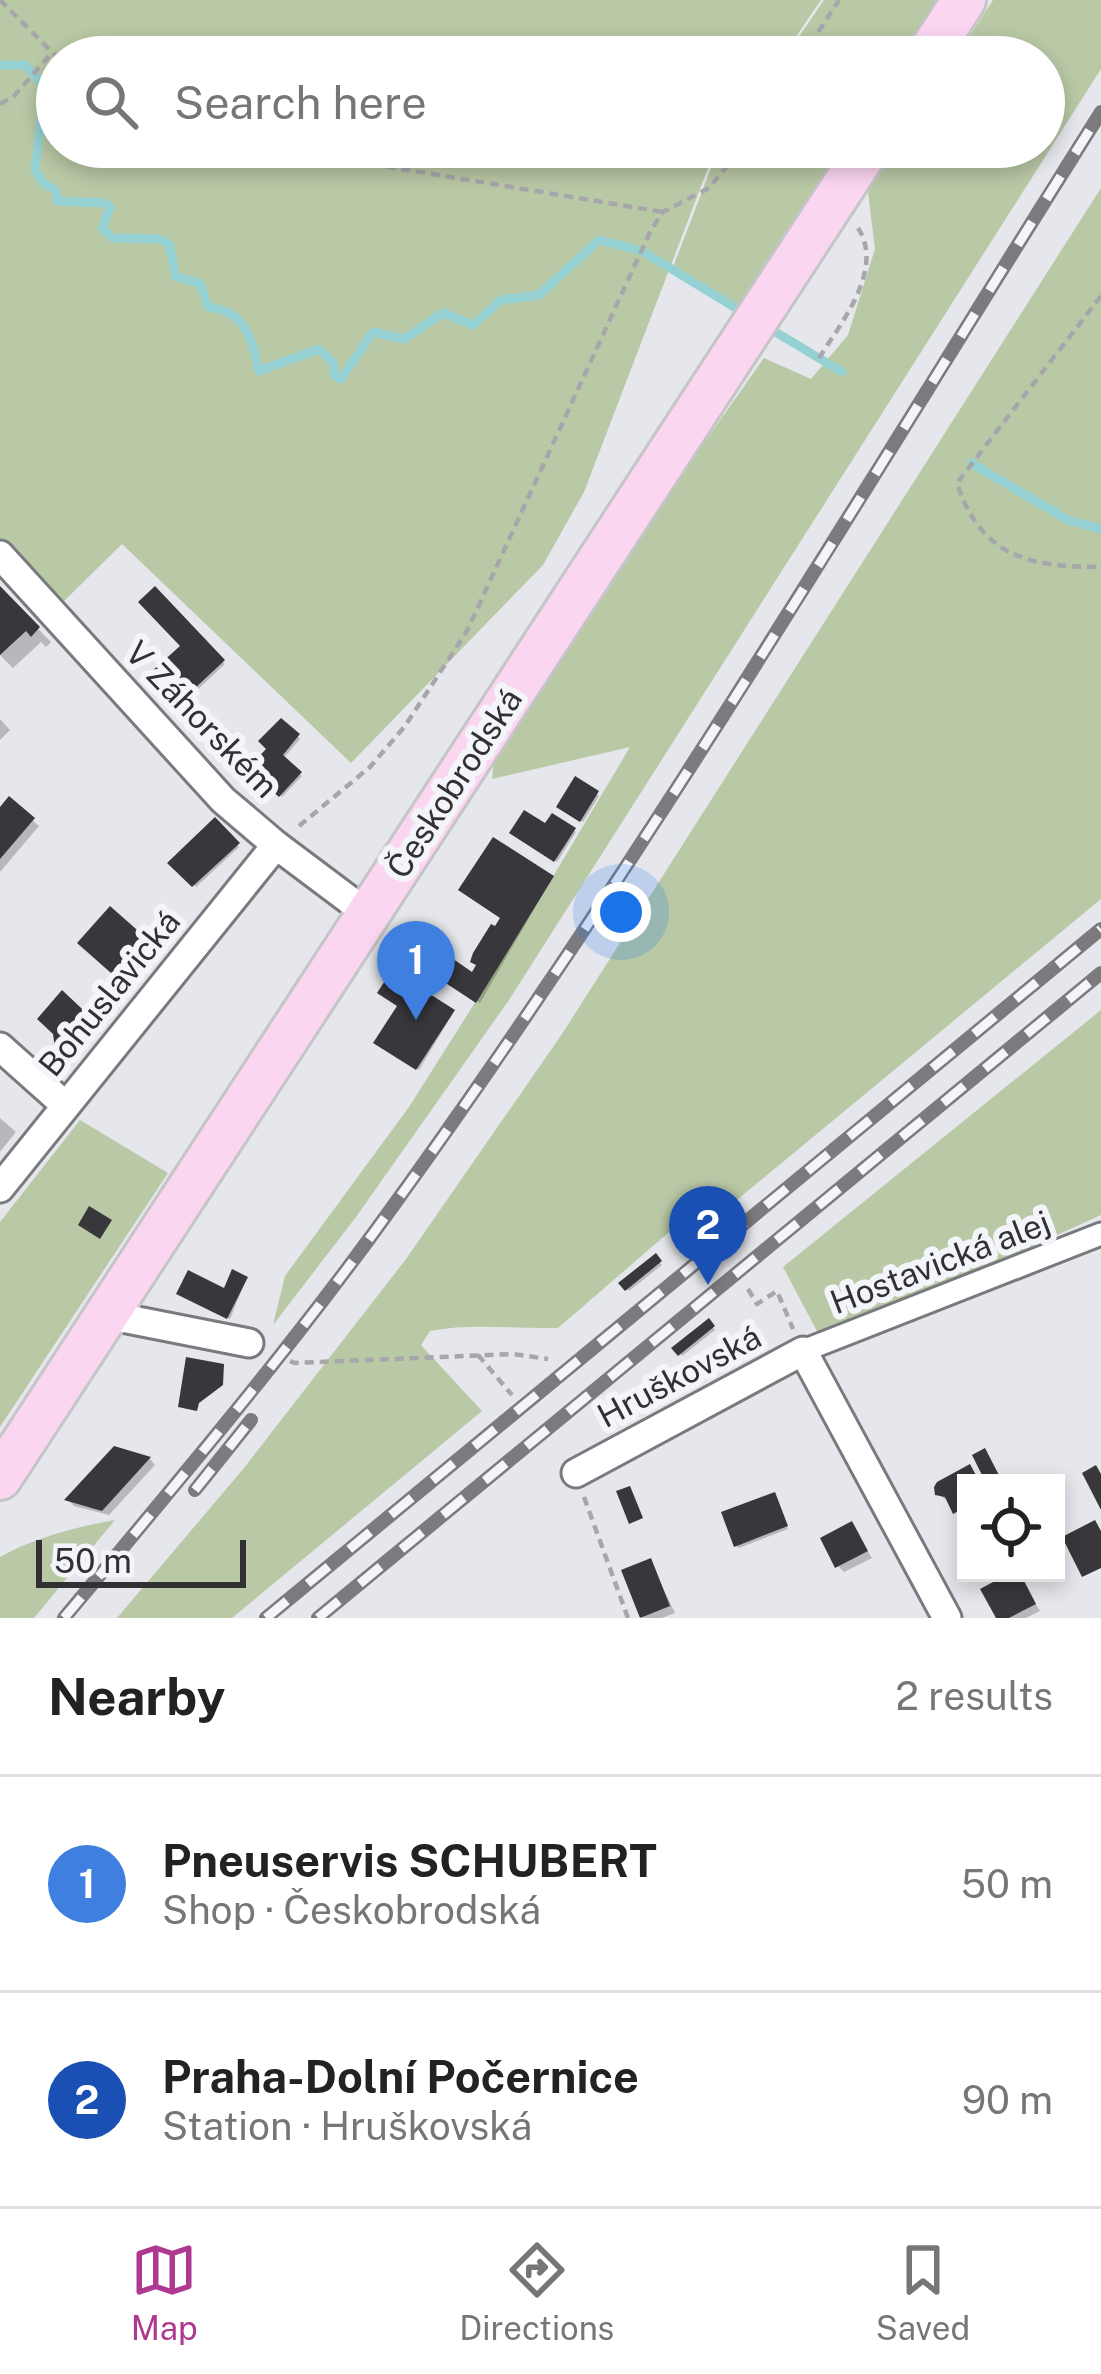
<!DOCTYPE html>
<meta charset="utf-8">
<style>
body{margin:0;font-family:"Public Sans",sans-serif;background:#f2f2f2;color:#222}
.controls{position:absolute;right:36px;bottom:36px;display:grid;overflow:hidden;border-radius:0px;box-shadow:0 6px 18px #0003}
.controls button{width:108px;height:108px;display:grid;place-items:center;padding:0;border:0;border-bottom:3px solid #e0e0e0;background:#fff;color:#222;font:60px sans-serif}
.scale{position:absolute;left:36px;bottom:30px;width:210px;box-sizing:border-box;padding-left:12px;border:6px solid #313133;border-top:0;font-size:33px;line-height:42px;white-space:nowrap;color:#313133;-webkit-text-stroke:9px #f3f5fa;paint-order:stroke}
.you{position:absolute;left:621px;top:912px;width:42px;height:42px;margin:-30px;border:9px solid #fff;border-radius:50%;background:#1a73e8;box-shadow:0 0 0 18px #1a73e833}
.badge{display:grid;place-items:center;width:78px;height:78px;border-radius:50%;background:#af3990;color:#fff;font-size:39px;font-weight:700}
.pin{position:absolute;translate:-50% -99px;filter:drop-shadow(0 3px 6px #0008)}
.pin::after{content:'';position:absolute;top:63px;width:42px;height:36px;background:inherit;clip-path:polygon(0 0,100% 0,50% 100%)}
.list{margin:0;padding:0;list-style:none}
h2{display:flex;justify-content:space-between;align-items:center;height:156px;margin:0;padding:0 48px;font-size:51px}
h2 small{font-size:39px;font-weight:400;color:#767676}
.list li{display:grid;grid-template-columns:78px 1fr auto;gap:36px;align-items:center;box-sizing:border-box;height:216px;padding:0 48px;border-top:3px solid #e0e0e0}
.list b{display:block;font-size:45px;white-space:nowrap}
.list p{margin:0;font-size:39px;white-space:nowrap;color:#767676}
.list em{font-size:39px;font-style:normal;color:#767676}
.icon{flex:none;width:66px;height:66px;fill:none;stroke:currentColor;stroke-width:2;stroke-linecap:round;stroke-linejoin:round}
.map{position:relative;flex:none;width:1101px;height:1618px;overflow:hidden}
.search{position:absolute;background:#fff;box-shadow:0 6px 18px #0003;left:36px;right:36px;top:36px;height:132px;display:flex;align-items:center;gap:30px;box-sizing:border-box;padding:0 42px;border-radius:66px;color:#767676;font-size:45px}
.sheet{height:588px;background:#fff}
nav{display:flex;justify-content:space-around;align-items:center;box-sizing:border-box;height:168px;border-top:3px solid #e0e0e0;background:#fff;font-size:33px;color:#767676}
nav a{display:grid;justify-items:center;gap:6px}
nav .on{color:#af3990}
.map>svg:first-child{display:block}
</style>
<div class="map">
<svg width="1101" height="1618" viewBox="0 0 1101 1618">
<rect width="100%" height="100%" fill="#e6e7ec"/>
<g fill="#b9c8a5">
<path d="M0 0H821L782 57H57V147H721L710 163 584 492 543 565 351 763 122 544 56 609 0 552Z"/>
<path d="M824 0H959L922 57H785Z"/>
<path d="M993 0H1101V69L509 1000 356 1217 273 1325 285 1276 409 1107 529 917 630 747 492 779 495 753 651 518 764 358 811 379 848 335 875 249 868 192 898 147H1044V57H956Z"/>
<path d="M724 147H863L755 314 673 267 713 163Z"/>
<path d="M1101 188V899L697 1233 675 1227 558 1328C515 1329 471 1323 430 1331L421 1345 482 1411 232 1618H117L244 1468 406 1259 562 1034Z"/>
<path d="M1101 1010V1215L1024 1250 818 1333 783 1267Z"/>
<path d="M80 1120 168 1173 0 1427V1222Z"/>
<path d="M115 1520 34 1618H0V1557C31 1539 79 1526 115 1520Z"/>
</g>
<g fill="#0003">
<path d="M0 590 51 642 46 647 41 642 13 668 0 655Z"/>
<path d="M155 591 225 664 182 704 155 673 184 646Z"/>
<path d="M0 719 10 730 0 740Z"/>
<path d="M281 722 300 739 283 759 302 776 282 797 251 769 270 749Z"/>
<path d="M576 780 599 796 583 822 560 806Z"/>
<path d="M10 801 39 826 0 872V812Z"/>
<path d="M553 817 576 832 557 862 515 835 546 827Z"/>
<path d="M215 822 239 847 196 887 172 863Z"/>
<path d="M552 878 480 1003 436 973 473 976 496 930Z"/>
<path d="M110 910 153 948 124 981 81 943Z"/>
<path d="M62 995 97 1027 75 1052 69 1048 61 1049 55 1042Z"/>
<path d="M453 1013 419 1070 379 1045Z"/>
<path d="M0 1118 16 1132 0 1152Z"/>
<path d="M655 1257 662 1265 629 1291 623 1283Z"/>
<path d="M246 1279 230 1319 182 1296 225 1292Z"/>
<path d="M709 1322 715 1330 682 1356 676 1348Z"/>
<path d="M115 1450 150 1459 155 1465 109 1515 74 1506 68 1500Z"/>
<path d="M970 1468 981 1483H966V1516L961 1518 950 1502 939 1495Z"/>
<path d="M776 1497 788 1529 739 1548 736 1546Z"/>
<path d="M851 1524 872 1558 844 1572 838 1566Z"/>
<path d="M650 1561 675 1613 662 1618H643L625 1572Z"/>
<path d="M1016 1573 1040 1611 1026 1618H999Z"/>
</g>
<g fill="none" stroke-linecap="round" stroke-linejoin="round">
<g stroke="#95d0d2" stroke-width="9">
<path d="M0 65H25L45 87 35 169 43 183 56 191 57 201 105 203 110 207 102 228 113 238 159 239 169 244 176 277 200 283 208 307C246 311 252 340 259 371L319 349 333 363 334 375 341 379 373 332 404 339 443 313 473 325 501 300 539 295 599 240 642 251 744 313"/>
<path d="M764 325 842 372"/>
<path d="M971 463 1068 520 1101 529"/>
</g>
</g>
<g fill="#38373b">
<path d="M0 586 40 627 31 637 26 631 0 655Z"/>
<path d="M155 586 225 660 178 704 150 673 180 646 138 602Z"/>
<path d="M281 718 300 734 283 755 302 772 279 797 247 769 266 749 258 741Z"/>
<path d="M575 776 599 791 580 822 556 807Z"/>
<path d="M9 796 35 818 0 859V807Z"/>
<path d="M524 810 545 823 552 813 576 828 554 862 509 833Z"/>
<path d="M215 817 240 843 192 887 167 863Z"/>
<path d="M493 837 554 876 476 1003 432 974 446 954 472 972 476 965 470 962 473 953 491 924 495 926 500 918 458 890Z"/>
<path d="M110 906 153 944 120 981 77 943Z"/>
<path d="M392 970 455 1010 416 1070 373 1043 397 1006 377 993Z"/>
<path d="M62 990 97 1023 71 1052 64 1047 55 1048 53 1034 37 1019Z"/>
<path d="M89 1206 112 1220 100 1239 78 1225Z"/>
<path d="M656 1253 662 1261 625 1291 618 1283Z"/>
<path d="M232 1269 248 1277 227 1319 176 1294 188 1270 224 1288Z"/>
<path d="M709 1318 715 1326 678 1356 671 1348Z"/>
<path d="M186 1357 224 1364 223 1385 199 1403 197 1411 178 1407Z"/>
<path d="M114 1446 151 1457 102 1511 64 1500Z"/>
<path d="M985 1448 1003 1483H986L972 1455Z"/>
<path d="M970 1464 980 1483H966V1507L953 1514 945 1497 935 1495 934 1487 937 1482Z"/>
<path d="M1096 1465 1101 1474V1510L1082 1473Z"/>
<path d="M630 1486 643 1518 629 1524 616 1491Z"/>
<path d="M775 1492 788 1526 734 1547 721 1512Z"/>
<path d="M1095 1520 1101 1531V1568L1082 1577 1062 1537Z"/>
<path d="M852 1521 868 1551 835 1568 820 1538Z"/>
<path d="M651 1558 670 1606 640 1618 621 1570Z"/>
<path d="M1010 1573H1020L1036 1604 1009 1618H996L980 1589Z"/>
</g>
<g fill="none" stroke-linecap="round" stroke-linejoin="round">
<defs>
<path id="pedestrian" d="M803 1351 1101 1234"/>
<g id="minor">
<path d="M0 555 223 800 276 845 368 914"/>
<path d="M0 1047 65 1105"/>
<path d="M0 1188 276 845"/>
<path d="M107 1315 249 1343"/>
<path d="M576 1473 803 1351 947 1618"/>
</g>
<g id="primary">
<path d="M927 57 964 0"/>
<path d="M0 1478 869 147"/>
</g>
</defs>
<use href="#pedestrian" stroke="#787a7e" stroke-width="27"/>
<use href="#minor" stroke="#787a7e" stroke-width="33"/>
<use href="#primary" stroke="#c5c5c6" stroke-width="48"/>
<g stroke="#a7a7ab" stroke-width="4.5" stroke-dasharray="9 6" stroke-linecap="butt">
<path d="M0 0 57 57"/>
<path d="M802 57 839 0"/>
<path d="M0 104 14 96 51 54"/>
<path d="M268 147 663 212"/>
<path d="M1101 296 957 483C981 557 1029 567 1101 567"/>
<path d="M819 358C841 323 885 269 858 228"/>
<path d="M299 826 370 767 405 726 467 631 651 230 663 212 709 188 743 147"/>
<path d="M748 1289 757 1304 777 1291 793 1329"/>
<path d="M478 1355 512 1395"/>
<path d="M276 1356 295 1363 513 1354 548 1359"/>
<path d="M584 1497 628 1618"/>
</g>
<use href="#pedestrian" stroke="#fff" stroke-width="21"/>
<use href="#minor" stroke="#fff" stroke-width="27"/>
<use href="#primary" stroke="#fbd6f1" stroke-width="42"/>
<defs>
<g id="rail">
<path d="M195 1490 251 1420"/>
<path d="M64 1618C170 1491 277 1365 375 1231 637 872 864 488 1101 112"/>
<path d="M266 1618 1101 929"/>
<path d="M318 1618 1101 973"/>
</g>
</defs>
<use href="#rail" stroke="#7b7b7f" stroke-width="14"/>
<use href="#rail" stroke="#f3f5fa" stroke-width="9" stroke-dasharray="27" stroke-linecap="butt"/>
</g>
<g text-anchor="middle" stroke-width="12" stroke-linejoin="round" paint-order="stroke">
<g font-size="33" fill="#313133" stroke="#f3f5fa">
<text transform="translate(202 719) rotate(46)" y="12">V Záhorském</text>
<text transform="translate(454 783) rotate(-57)" y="12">Českobrodská</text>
<text transform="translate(109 993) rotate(-51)" y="12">Bohuslavická</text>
<text transform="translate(940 1262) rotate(-21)" y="12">Hostavická alej</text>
<text transform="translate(679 1376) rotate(-28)" y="12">Hruškovská</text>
</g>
</g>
</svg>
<div class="controls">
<button><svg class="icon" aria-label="locate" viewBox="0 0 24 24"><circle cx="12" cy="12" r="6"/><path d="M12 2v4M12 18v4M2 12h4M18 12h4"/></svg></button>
</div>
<div class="scale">50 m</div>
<div class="you"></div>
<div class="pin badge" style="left:416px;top:1020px;background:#3f7fe0">1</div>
<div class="pin badge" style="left:708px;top:1285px;background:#1a4fb4">2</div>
<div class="search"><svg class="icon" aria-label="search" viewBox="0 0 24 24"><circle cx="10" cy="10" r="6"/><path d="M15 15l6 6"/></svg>Search here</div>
</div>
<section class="sheet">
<h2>Nearby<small>2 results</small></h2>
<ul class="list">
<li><span class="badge" style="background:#3f7fe0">1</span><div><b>Pneuservis SCHUBERT</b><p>Shop · Českobrodská</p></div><em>50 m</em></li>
<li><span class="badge" style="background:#1a4fb4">2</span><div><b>Praha-Dolní Počernice</b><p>Station · Hruškovská</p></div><em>90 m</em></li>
</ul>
</section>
<nav>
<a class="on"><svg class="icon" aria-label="map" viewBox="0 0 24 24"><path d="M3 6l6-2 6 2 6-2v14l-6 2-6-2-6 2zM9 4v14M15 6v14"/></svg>Map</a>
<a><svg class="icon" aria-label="directions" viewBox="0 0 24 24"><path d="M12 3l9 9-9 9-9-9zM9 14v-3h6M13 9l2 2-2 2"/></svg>Directions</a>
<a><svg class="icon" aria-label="saved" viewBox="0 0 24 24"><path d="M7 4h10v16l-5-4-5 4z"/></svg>Saved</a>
</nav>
